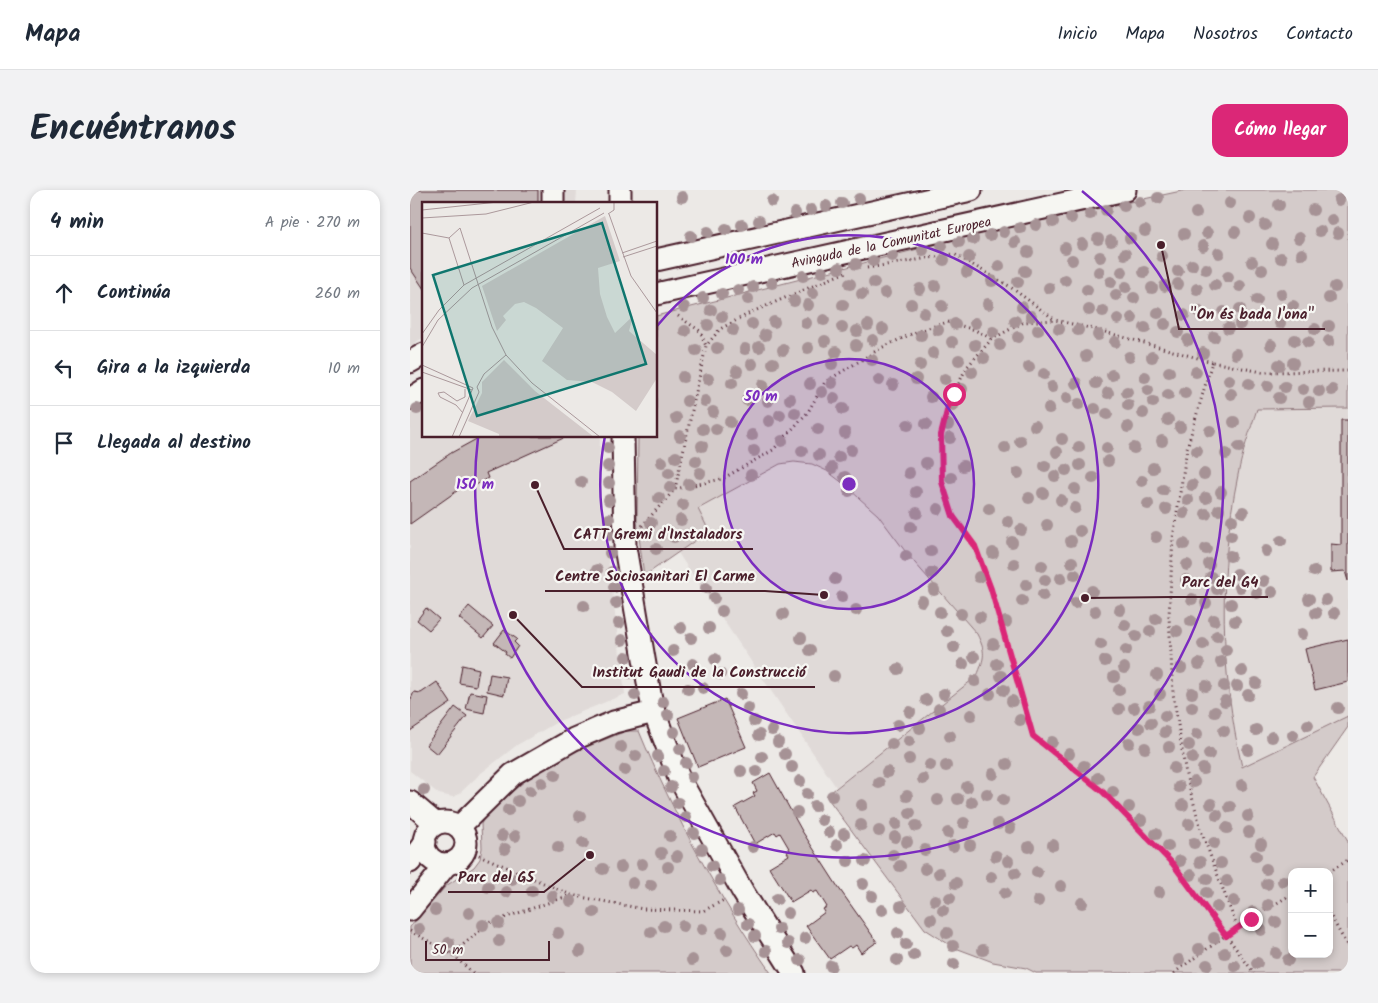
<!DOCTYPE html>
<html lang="es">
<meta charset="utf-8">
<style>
body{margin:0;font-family:Kalam,sans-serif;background:#f2f2f3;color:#1f2937}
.controls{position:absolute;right:15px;bottom:15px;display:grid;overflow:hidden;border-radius:10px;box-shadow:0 2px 8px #0003}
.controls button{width:45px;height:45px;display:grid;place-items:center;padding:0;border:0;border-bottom:1px solid #e0e1e3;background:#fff;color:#1f2937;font:25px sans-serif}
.scale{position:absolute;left:15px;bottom:12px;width:125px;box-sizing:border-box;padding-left:5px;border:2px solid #4a1f2b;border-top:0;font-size:14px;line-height:18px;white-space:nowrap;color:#4a1f2b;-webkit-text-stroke:4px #f6f6f2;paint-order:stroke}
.stop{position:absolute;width:15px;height:15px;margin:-11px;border:4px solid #db2777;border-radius:50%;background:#fff}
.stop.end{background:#db2777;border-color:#fff;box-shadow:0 1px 5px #0008}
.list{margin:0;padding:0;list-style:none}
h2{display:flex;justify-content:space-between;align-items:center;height:65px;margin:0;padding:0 20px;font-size:21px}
h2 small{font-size:16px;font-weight:400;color:#747a83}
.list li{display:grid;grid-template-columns:32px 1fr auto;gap:15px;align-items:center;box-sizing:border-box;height:75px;padding:0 20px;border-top:1px solid #e0e1e3}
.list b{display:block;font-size:19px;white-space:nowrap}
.list em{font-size:16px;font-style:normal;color:#747a83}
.icon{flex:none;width:28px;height:28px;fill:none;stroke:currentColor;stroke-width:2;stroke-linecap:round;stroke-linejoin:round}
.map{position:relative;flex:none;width:938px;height:783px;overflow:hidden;border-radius:15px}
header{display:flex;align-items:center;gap:30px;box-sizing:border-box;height:70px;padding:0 25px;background:#fff;border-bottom:1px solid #e0e1e3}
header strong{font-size:24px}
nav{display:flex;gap:28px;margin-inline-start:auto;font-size:18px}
.intro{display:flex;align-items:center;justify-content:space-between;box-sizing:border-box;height:120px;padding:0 30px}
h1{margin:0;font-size:35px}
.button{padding:12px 22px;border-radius:15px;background:#db2777;color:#fff;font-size:18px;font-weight:700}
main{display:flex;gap:30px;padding:0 30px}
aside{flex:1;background:#fff;border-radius:15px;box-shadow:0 2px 8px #0003}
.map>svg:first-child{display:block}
</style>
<header>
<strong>Mapa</strong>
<nav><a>Inicio</a><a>Mapa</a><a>Nosotros</a><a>Contacto</a></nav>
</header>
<div class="intro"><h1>Encuéntranos</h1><a class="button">Cómo llegar</a></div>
<main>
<aside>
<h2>4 min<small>A pie · 270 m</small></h2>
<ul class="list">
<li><svg class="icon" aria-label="ahead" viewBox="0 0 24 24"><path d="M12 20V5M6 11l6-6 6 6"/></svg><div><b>Continúa</b></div><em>260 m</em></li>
<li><svg class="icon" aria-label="left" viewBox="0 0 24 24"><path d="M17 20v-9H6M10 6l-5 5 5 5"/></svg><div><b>Gira a la izquierda</b></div><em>10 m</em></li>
<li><svg class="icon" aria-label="arrive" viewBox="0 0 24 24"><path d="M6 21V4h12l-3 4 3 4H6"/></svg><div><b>Llegada al destino</b></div></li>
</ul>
</aside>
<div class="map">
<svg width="938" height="783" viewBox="0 0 938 783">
<rect width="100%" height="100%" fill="#ece9e6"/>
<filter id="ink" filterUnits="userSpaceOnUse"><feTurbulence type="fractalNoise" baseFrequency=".02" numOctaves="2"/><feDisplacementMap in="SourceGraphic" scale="10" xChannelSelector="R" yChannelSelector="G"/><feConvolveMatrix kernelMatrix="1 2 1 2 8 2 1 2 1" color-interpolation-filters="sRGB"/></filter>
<g filter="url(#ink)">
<g fill="#e0dad8">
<path d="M0 0H167L166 14H14V147L0 156Z"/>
<path d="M14 215V246H190L189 297 215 504 149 531 107 555 70 584 49 604 43 607 29 604 0 581V225Z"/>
<path d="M938 218V526L832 577 820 515 816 483 814 431 816 357 828 284 847 219Z"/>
<path d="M384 272 402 274 417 281 468 325 498 365 567 444 574 459V471L567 486 426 597 268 363 299 341 288 320 356 281 370 274Z"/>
</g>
<g fill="#d4cbca" stroke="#8f757a" fill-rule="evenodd">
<path d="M776 0H938V218L847 219C840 241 832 263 828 285 808 382 810 481 832 577L938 526V537L903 587 938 651V783H626L616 778 583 772 543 757 515 739 416 606 567 486C575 467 576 462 567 444L498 365 468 325 430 291 417 281 402 274 384 272 370 274 288 319 299 341 234 386 227 331 228 246H246V126L555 47ZM882 682H919V764H882Z"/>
<path d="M216 541H229C264 626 309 708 361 783H0V737L36 696 64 677 70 669 72 658 71 634 74 628 82 618 115 591 154 566Z"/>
</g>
<g fill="#c4b7b7" stroke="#4a1f2b">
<path d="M0 0H128V14H14V99L0 78Z"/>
<path d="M931 230H938V391L935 381 921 382V354L931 355Z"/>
<path d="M72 246H158L76 283 78 288 64 296 61 291 0 334V291L41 263Z"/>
<path d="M59 416 83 436 73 448 49 428Z"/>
<path d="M16 418 29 429 19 440 7 430Z"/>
<path d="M94 440 107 449 104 452 108 456 100 468 95 464 96 462 84 453Z"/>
<path d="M938 449V492L905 500 895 459Z"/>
<path d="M52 475 69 479 66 496 49 493Z"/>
<path d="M80 484 97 487 94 505 77 501Z"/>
<path d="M27 492 41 513 0 541V511L4 502 11 503Z"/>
<path d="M60 502 77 505 74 523 56 519Z"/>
<path d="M315 509 336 557 288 577 268 528Z"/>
<path d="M45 517 57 526 27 564 16 555Z"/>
<path d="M360 583 392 641 428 697 467 752 451 763 446 755 442 758 439 756 420 769 396 736 415 722 413 719 417 717 407 701 403 703 401 700 381 712 359 677 379 665 377 662 380 660 370 643 367 645 365 642 345 654 325 617 345 606 343 603 347 601 343 593Z"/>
</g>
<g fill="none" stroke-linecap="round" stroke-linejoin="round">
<defs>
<g id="minor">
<path d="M210 0V14"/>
<path d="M143 14V0"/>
<path d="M246 70 561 0"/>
<path d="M246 104 715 0"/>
<path d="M0 172 14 164"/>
<path d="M0 209 14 200"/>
<path d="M213 246 215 357 240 504 244 522 269 588 333 702 384 783"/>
<path d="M0 612 26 634"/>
<circle cx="35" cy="653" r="21"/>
<path d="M49 637 103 584 164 549 204 532 244 522"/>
<path d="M0 672 15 652"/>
<path d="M0 720 37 674"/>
</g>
</defs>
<use href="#minor" stroke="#4a1f2b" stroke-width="25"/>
<g stroke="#4a1f2b" stroke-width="3" stroke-dasharray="1 4" stroke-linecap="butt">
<path d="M457 78 544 64 599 96 644 129"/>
<path d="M268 126 290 141 296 156"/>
<path d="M802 172 688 140 645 130 614 132 582 149 556 178 538 217 531 245 532 292 543 326 565 356 581 399 623 546 693 602 763 674 844 783"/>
<path d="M265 299 296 156 310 139 342 122 436 82"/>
<path d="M232 336 265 299 312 289 363 260 398 222 415 192 471 158 508 141 538 132 565 140 582 149"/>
<path d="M55 659 161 705 233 719 293 721 316 709"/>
<path d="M56 673C62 665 66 658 66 647"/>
<path d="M919 682 938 670"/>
<path d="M919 723 938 757"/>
<path d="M827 737 792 643 776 585 763 503 759 426 763 348 777 258 802 172 852 182 938 181"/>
<path d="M0 741 42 764 63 783"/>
<path d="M42 764 79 733 161 705"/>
<path d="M764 783 827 737 882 704"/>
</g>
<use href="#minor" stroke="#f6f6f2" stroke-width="21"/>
</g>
<g fill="#a69295">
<circle cx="272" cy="7" r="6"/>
<circle cx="748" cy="8" r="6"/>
<circle cx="449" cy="9" r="6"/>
<circle cx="929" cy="10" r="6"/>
<circle cx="362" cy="11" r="6"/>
<circle cx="730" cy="12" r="6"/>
<circle cx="432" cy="13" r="6"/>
<circle cx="820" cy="13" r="6"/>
<circle cx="869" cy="15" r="6"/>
<circle cx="416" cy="16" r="6"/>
<circle cx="714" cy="16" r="6"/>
<circle cx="401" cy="20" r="6"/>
<circle cx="696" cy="20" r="6"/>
<circle cx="903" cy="20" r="6"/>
<circle cx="385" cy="23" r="6"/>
<circle cx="786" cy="23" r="6"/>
<circle cx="680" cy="24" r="6"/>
<circle cx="661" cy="28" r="6"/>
<circle cx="840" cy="28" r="6"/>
<circle cx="922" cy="30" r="6"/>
<circle cx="349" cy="31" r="6"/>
<circle cx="643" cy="32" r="6"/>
<circle cx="332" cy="35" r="6"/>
<circle cx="626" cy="35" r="6"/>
<circle cx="855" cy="35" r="6"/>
<circle cx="610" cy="38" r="6"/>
<circle cx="316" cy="39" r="6"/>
<circle cx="735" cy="41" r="6"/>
<circle cx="910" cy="41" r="6"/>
<circle cx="298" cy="42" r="6"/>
<circle cx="594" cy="42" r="6"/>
<circle cx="825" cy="42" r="6"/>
<circle cx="797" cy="43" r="6"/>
<circle cx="928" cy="43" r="6"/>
<circle cx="774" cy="44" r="6"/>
<circle cx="580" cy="45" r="6"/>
<circle cx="281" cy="46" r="6"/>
<circle cx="720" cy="48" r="6"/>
<circle cx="889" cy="48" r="6"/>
<circle cx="563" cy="49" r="6"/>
<circle cx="688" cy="49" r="6"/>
<circle cx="701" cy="51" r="6"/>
<circle cx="549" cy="52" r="6"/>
<circle cx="605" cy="52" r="6"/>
<circle cx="672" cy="54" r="6"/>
<circle cx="862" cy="54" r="6"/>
<circle cx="532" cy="56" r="6"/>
<circle cx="793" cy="56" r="6"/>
<circle cx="655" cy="58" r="6"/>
<circle cx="513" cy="60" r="6"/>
<circle cx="618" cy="62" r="6"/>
<circle cx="809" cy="63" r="6"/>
<circle cx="715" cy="64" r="6"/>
<circle cx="892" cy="64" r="6"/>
<circle cx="482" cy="66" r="6"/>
<circle cx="752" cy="66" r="6"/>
<circle cx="559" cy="67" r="6"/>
<circle cx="690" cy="67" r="6"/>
<circle cx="871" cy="68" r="6"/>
<circle cx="534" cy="70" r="6"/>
<circle cx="662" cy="70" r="6"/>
<circle cx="463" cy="71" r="6"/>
<circle cx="842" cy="72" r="6"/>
<circle cx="446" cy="74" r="6"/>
<circle cx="782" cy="75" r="6"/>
<circle cx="589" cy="76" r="6"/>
<circle cx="429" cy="78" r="6"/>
<circle cx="796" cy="79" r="6"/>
<circle cx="852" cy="80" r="6"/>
<circle cx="615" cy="81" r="6"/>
<circle cx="768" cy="81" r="6"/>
<circle cx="412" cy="82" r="6"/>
<circle cx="557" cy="82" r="6"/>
<circle cx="689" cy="82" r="6"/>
<circle cx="712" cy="82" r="6"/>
<circle cx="734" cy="82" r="6"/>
<circle cx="393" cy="86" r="6"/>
<circle cx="818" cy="87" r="6"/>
<circle cx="655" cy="90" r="6"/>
<circle cx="582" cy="91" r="6"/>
<circle cx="608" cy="92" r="6"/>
<circle cx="701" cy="92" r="6"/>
<circle cx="362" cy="93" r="6"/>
<circle cx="464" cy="93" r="6"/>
<circle cx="440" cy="94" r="6"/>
<circle cx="768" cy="94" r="6"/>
<circle cx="805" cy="95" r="6"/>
<circle cx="525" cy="96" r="6"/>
<circle cx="755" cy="96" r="6"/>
<circle cx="830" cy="96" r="6"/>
<circle cx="343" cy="97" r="6"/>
<circle cx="716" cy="97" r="6"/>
<circle cx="925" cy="97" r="6"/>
<circle cx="639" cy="98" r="6"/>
<circle cx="742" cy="98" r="6"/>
<circle cx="510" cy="99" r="6"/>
<circle cx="787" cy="99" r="6"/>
<circle cx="328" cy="100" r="6"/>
<circle cx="677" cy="100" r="6"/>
<circle cx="403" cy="103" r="6"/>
<circle cx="475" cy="103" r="6"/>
<circle cx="312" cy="104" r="6"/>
<circle cx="452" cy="104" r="6"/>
<circle cx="871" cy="104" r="6"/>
<circle cx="706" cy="105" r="6"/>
<circle cx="293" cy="108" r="6"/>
<circle cx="724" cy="108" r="6"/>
<circle cx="919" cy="108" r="6"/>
<circle cx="338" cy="109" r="6"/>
<circle cx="847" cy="110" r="6"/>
<circle cx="384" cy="111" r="6"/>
<circle cx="501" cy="114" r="6"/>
<circle cx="578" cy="114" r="6"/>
<circle cx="398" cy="115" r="6"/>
<circle cx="433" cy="115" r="6"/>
<circle cx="532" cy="116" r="6"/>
<circle cx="883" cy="116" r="6"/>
<circle cx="274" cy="117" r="6"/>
<circle cx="612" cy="117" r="6"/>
<circle cx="830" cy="119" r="6"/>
<circle cx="301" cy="120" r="6"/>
<circle cx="679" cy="120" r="6"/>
<circle cx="693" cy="121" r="6"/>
<circle cx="788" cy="121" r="6"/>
<circle cx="814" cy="122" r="6"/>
<circle cx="514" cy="123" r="6"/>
<circle cx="748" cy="123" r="6"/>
<circle cx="774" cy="125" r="6"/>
<circle cx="621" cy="126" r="6"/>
<circle cx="312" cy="127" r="6"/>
<circle cx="722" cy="128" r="6"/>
<circle cx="708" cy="129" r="6"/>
<circle cx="414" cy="130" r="6"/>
<circle cx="605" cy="131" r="6"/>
<circle cx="364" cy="132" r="6"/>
<circle cx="396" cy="133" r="6"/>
<circle cx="565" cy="133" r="6"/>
<circle cx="870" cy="133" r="6"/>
<circle cx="342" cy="134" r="6"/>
<circle cx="545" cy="134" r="6"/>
<circle cx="755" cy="134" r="6"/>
<circle cx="830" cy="134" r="6"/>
<circle cx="298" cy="135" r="6"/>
<circle cx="458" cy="135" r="6"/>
<circle cx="919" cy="136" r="6"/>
<circle cx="432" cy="137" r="6"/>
<circle cx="735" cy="138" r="6"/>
<circle cx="818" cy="138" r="6"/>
<circle cx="473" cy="139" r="6"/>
<circle cx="649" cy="139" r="6"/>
<circle cx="905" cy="139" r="6"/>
<circle cx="323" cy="140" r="6"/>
<circle cx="528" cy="140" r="6"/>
<circle cx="628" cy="140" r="6"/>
<circle cx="668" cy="140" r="6"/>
<circle cx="275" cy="141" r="6"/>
<circle cx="447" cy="141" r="6"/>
<circle cx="583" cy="142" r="6"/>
<circle cx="768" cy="142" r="6"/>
<circle cx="355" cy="145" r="6"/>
<circle cx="511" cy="145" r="6"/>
<circle cx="688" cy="145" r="6"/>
<circle cx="608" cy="147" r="6"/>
<circle cx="804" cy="147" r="6"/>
<circle cx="463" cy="150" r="6"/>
<circle cx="778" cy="150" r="6"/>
<circle cx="885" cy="150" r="6"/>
<circle cx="415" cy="151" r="6"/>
<circle cx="919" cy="151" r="6"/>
<circle cx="542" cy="152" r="6"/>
<circle cx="705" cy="152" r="6"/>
<circle cx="898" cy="152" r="6"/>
<circle cx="446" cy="155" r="6"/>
<circle cx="565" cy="155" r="6"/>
<circle cx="590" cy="155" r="6"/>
<circle cx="861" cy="155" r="6"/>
<circle cx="349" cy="157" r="6"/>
<circle cx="307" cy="158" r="6"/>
<circle cx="398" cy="158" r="6"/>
<circle cx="335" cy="159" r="6"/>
<circle cx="286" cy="160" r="6"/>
<circle cx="373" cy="160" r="6"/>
<circle cx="426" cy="162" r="6"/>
<circle cx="523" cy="163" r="6"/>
<circle cx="793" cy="163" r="6"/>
<circle cx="826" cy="164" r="6"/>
<circle cx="676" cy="166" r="6"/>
<circle cx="719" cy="167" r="6"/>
<circle cx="742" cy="167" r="6"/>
<circle cx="574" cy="168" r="6"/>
<circle cx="462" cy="170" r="6"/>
<circle cx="549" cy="170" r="6"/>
<circle cx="363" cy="173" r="6"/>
<circle cx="883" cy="173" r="6"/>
<circle cx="342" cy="174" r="6"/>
<circle cx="422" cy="174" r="6"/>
<circle cx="510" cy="175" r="6"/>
<circle cx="869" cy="175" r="6"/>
<circle cx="619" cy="177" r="6"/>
<circle cx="327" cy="181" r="6"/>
<circle cx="562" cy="182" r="6"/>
<circle cx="759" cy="182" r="6"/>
<circle cx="786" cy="182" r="6"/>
<circle cx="634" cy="184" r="6"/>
<circle cx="702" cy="185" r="6"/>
<circle cx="273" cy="187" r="6"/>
<circle cx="735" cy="187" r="6"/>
<circle cx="298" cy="189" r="6"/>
<circle cx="506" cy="189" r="6"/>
<circle cx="535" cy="189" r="6"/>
<circle cx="469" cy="190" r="6"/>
<circle cx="819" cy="190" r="6"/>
<circle cx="322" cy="193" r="6"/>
<circle cx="422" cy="193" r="6"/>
<circle cx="666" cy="193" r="6"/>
<circle cx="686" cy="193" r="6"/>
<circle cx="400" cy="194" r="6"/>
<circle cx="839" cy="194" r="6"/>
<circle cx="353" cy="195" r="6"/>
<circle cx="483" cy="195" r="6"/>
<circle cx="858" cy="196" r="6"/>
<circle cx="642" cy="197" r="6"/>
<circle cx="875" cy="197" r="6"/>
<circle cx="552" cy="199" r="6"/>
<circle cx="893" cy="199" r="6"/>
<circle cx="738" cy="200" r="6"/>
<circle cx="922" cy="200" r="6"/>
<circle cx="909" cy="201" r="6"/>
<circle cx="412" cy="202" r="6"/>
<circle cx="717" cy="202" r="6"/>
<circle cx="698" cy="203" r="6"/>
<circle cx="775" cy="203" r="6"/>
<circle cx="821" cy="204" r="6"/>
<circle cx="758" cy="205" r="6"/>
<circle cx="521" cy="207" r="6"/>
<circle cx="424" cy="208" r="6"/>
<circle cx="657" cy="208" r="6"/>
<circle cx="869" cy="208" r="6"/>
<circle cx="380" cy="209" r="6"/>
<circle cx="337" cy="210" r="6"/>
<circle cx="277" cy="211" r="6"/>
<circle cx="295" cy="211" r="6"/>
<circle cx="358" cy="211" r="6"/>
<circle cx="743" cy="212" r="6"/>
<circle cx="899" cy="212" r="6"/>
<circle cx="669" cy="214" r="6"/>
<circle cx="718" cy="215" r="6"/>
<circle cx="543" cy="216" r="6"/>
<circle cx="639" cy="218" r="6"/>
<circle cx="7" cy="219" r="6"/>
<circle cx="433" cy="219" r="6"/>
<circle cx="685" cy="219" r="6"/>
<circle cx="303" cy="222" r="6"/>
<circle cx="385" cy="223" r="6"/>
<circle cx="733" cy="223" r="6"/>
<circle cx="697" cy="224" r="6"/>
<circle cx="370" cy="225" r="6"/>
<circle cx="266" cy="228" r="6"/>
<circle cx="758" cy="230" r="6"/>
<circle cx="359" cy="231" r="6"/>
<circle cx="320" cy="232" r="6"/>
<circle cx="824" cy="232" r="6"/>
<circle cx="516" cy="234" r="6"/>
<circle cx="498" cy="235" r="6"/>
<circle cx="538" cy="235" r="6"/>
<circle cx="625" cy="236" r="6"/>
<circle cx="718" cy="237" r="6"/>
<circle cx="770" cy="237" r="6"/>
<circle cx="293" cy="239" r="6"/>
<circle cx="306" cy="239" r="6"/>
<circle cx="408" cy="239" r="6"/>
<circle cx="800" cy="241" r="6"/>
<circle cx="435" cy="243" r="6"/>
<circle cx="342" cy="245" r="6"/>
<circle cx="270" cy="246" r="6"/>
<circle cx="540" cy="248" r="6"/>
<circle cx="652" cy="249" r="6"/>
<circle cx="372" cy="251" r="6"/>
<circle cx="610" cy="251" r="6"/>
<circle cx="752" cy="251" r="6"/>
<circle cx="292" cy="256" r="6"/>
<circle cx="669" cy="257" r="6"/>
<circle cx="829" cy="257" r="6"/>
<circle cx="198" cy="258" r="6"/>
<circle cx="595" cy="258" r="6"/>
<circle cx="697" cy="258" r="6"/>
<circle cx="724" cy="258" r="6"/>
<circle cx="441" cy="260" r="6"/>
<circle cx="344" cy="261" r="6"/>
<circle cx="392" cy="261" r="6"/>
<circle cx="787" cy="261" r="6"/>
<circle cx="647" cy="262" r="6"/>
<circle cx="816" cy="264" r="6"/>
<circle cx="409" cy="265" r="6"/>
<circle cx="266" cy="267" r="6"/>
<circle cx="429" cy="267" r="6"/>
<circle cx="286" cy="271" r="6"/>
<circle cx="698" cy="271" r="6"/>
<circle cx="252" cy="272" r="6"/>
<circle cx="516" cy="273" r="6"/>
<circle cx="670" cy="275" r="6"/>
<circle cx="198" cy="276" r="6"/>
<circle cx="553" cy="276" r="6"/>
<circle cx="635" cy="276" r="6"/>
<circle cx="422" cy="278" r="6"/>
<circle cx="743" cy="278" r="6"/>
<circle cx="656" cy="280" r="6"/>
<circle cx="259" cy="283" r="6"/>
<circle cx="290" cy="283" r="6"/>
<circle cx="499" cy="283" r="6"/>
<circle cx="608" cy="283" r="6"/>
<circle cx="794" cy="284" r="6"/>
<circle cx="341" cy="285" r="6"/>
<circle cx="645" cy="286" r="6"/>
<circle cx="435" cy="287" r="6"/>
<circle cx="541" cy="288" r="6"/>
<circle cx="683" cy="288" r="6"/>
<circle cx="732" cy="291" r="6"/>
<circle cx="171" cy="292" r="6"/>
<circle cx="199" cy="293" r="6"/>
<circle cx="279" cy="294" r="6"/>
<circle cx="782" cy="295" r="6"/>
<circle cx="260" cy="297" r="6"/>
<circle cx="665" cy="299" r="6"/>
<circle cx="753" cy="300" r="6"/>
<circle cx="439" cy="301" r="6"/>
<circle cx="506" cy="302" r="6"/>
<circle cx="811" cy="302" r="6"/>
<circle cx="633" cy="303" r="6"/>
<circle cx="249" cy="308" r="6"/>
<circle cx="619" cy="308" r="6"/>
<circle cx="796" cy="308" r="6"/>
<circle cx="199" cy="310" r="6"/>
<circle cx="651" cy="310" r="6"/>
<circle cx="778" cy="310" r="6"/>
<circle cx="738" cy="314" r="6"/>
<circle cx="273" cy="315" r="6"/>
<circle cx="665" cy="318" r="6"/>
<circle cx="528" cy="319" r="6"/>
<circle cx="579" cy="319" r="6"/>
<circle cx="756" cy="319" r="6"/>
<circle cx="809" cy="320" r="6"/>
<circle cx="833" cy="322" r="6"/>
<circle cx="507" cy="323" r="6"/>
<circle cx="774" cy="323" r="6"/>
<circle cx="796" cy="324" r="6"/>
<circle cx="199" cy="329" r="6"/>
<circle cx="271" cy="330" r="6"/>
<circle cx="822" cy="330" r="6"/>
<circle cx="598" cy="332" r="6"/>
<circle cx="241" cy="333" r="6"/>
<circle cx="637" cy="335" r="6"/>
<circle cx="501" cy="337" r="6"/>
<circle cx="611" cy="340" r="6"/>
<circle cx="670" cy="341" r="6"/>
<circle cx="199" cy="345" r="6"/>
<circle cx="821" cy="346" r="6"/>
<circle cx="264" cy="347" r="6"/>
<circle cx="746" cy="347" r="6"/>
<circle cx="661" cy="351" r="6"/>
<circle cx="871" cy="351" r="6"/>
<circle cx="602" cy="352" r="6"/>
<circle cx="774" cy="354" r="6"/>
<circle cx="246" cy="359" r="6"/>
<circle cx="796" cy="359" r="6"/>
<circle cx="521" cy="361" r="6"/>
<circle cx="856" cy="361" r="6"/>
<circle cx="200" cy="363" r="6"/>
<circle cx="583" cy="363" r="6"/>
<circle cx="496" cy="366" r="6"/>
<circle cx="820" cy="366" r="6"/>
<circle cx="662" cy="372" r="6"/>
<circle cx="604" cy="374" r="6"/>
<circle cx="799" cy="374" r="6"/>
<circle cx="777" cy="375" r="6"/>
<circle cx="632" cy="376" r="6"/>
<circle cx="187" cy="380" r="6"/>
<circle cx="904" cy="381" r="6"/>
<circle cx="202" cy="382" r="6"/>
<circle cx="522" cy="383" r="6"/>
<circle cx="827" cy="384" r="6"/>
<circle cx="665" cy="385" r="6"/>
<circle cx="569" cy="387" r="6"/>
<circle cx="801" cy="387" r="6"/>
<circle cx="651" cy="388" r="6"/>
<circle cx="425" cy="389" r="6"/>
<circle cx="635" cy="390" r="6"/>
<circle cx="776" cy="390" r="6"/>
<circle cx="854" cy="391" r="6"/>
<circle cx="616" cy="395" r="6"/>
<circle cx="204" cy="397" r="6"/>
<circle cx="830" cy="397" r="6"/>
<circle cx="296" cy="398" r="6"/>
<circle cx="807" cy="399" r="6"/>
<circle cx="524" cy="400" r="6"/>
<circle cx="682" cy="401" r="6"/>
<circle cx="862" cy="402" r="6"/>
<circle cx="847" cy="403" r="6"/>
<circle cx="633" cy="405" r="6"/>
<circle cx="432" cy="407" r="6"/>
<circle cx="304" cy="408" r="6"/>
<circle cx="782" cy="409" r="6"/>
<circle cx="899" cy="409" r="6"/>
<circle cx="916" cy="410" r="6"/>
<circle cx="512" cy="411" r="6"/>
<circle cx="612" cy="411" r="6"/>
<circle cx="206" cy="413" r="6"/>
<circle cx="665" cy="413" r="6"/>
<circle cx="796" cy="413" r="6"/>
<circle cx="821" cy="414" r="6"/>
<circle cx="174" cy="416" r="6"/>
<circle cx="446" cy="420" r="6"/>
<circle cx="710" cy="420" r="6"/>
<circle cx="312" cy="421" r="6"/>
<circle cx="685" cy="421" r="6"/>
<circle cx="530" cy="422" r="6"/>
<circle cx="906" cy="423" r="6"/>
<circle cx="924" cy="423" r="6"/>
<circle cx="373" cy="424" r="6"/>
<circle cx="551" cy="424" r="6"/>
<circle cx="570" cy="427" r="6"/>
<circle cx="746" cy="429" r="6"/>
<circle cx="804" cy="430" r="6"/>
<circle cx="781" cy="431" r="6"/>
<circle cx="825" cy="431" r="6"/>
<circle cx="596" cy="432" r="6"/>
<circle cx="209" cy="433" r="6"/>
<circle cx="715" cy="435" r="6"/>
<circle cx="271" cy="438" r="6"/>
<circle cx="299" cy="438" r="6"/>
<circle cx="537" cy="441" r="6"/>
<circle cx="740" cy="441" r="6"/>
<circle cx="767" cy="441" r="6"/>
<circle cx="892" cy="444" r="6"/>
<circle cx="726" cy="446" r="6"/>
<circle cx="807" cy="446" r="6"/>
<circle cx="281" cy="448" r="6"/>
<circle cx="391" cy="448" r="6"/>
<circle cx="212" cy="450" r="6"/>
<circle cx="583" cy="454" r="6"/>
<circle cx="691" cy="454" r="6"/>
<circle cx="793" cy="454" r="6"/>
<circle cx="544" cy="457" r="6"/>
<circle cx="400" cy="460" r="6"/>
<circle cx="716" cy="460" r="6"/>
<circle cx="816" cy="460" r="6"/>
<circle cx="263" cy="461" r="6"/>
<circle cx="216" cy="467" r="6"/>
<circle cx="564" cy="467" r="6"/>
<circle cx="305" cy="469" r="6"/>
<circle cx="695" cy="471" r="6"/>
<circle cx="811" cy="472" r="6"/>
<circle cx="283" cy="474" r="6"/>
<circle cx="553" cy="474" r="6"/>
<circle cx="587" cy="474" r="6"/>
<circle cx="789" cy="474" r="6"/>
<circle cx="714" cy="478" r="6"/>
<circle cx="771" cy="478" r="6"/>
<circle cx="488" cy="479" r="6"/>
<circle cx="832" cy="481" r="6"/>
<circle cx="220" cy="483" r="6"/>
<circle cx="310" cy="484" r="6"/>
<circle cx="747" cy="485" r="6"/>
<circle cx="424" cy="486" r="6"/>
<circle cx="591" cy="486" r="6"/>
<circle cx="704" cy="487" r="6"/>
<circle cx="565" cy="491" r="6"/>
<circle cx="846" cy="493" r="6"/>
<circle cx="796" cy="496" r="6"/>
<circle cx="814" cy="496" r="6"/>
<circle cx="827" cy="496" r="6"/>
<circle cx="293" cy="498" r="6"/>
<circle cx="278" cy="499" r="6"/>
<circle cx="594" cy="500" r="6"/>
<circle cx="709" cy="500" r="6"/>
<circle cx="782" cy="503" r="6"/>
<circle cx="331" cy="504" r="6"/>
<circle cx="534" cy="504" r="6"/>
<circle cx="580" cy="504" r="6"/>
<circle cx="750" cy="504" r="6"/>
<circle cx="225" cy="505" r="6"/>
<circle cx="838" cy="505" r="6"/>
<circle cx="516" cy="510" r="6"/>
<circle cx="602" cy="511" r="6"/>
<circle cx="815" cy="511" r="6"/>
<circle cx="253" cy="512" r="6"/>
<circle cx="739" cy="516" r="6"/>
<circle cx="782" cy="517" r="6"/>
<circle cx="338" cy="518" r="6"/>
<circle cx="724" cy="518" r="6"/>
<circle cx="928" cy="518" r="6"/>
<circle cx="529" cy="519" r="6"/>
<circle cx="709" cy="519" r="6"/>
<circle cx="500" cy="522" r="6"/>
<circle cx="805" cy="522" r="6"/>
<circle cx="258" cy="525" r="6"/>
<circle cx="561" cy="525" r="6"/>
<circle cx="755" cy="526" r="6"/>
<circle cx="610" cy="530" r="6"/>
<circle cx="344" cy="531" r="6"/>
<circle cx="741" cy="533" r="6"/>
<circle cx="488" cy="535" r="6"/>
<circle cx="898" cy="535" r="6"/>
<circle cx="510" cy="538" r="6"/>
<circle cx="729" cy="538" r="6"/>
<circle cx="362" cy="540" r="6"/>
<circle cx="846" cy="540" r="6"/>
<circle cx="814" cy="541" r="6"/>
<circle cx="264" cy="542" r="6"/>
<circle cx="755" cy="542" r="6"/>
<circle cx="787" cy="544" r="6"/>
<circle cx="349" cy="545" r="6"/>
<circle cx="883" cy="545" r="6"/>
<circle cx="540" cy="546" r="6"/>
<circle cx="862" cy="547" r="6"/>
<circle cx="499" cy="551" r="6"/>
<circle cx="368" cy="552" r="6"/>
<circle cx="642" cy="552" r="6"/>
<circle cx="719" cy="553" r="6"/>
<circle cx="482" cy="554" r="6"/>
<circle cx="779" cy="555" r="6"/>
<circle cx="211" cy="557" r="6"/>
<circle cx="759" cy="557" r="6"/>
<circle cx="735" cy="558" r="6"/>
<circle cx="270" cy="559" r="6"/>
<circle cx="838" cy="560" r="6"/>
<circle cx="375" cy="564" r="6"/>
<circle cx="659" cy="564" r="6"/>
<circle cx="799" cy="564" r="6"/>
<circle cx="226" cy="566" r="6"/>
<circle cx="248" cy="566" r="6"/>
<circle cx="352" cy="567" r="6"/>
<circle cx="782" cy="568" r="6"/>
<circle cx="499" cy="569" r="6"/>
<circle cx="276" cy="573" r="6"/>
<circle cx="597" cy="574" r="6"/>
<circle cx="520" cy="575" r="6"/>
<circle cx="536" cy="576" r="6"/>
<circle cx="674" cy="576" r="6"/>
<circle cx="382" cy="577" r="6"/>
<circle cx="764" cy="578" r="6"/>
<circle cx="793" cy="579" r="6"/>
<circle cx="215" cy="580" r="6"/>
<circle cx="254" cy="581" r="6"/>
<circle cx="331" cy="581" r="6"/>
<circle cx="346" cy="581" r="6"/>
<circle cx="477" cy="582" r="6"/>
<circle cx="583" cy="584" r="6"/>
<circle cx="145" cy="585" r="6"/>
<circle cx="282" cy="587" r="6"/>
<circle cx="688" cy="588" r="6"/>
<circle cx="513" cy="589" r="6"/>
<circle cx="390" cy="591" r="6"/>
<circle cx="784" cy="592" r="6"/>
<circle cx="132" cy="593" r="6"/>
<circle cx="469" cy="593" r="6"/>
<circle cx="832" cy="595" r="6"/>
<circle cx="261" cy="597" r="6"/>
<circle cx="557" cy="597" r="6"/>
<circle cx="769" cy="597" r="6"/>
<circle cx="14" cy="600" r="6"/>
<circle cx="120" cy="601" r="6"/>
<circle cx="703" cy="602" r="6"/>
<circle cx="397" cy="604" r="6"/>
<circle cx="577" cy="604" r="6"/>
<circle cx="422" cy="606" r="6"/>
<circle cx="497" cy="606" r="6"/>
<circle cx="548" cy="609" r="6"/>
<circle cx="528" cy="610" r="6"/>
<circle cx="593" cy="610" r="6"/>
<circle cx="108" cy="611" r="6"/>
<circle cx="562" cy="612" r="6"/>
<circle cx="268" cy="613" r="6"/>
<circle cx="801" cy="614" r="6"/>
<circle cx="452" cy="615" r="6"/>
<circle cx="773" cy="615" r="6"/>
<circle cx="405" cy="616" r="6"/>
<circle cx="719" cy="617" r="6"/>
<circle cx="820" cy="617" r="6"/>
<circle cx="98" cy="620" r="6"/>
<circle cx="387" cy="622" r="6"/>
<circle cx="500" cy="623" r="6"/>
<circle cx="807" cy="625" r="6"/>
<circle cx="170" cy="626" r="6"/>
<circle cx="838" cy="626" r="6"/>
<circle cx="276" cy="627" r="6"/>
<circle cx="412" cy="630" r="6"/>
<circle cx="731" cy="630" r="6"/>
<circle cx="554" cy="633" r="6"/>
<circle cx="486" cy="634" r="6"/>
<circle cx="588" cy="634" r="6"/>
<circle cx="779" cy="634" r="6"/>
<circle cx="451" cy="635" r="6"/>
<circle cx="506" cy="636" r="6"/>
<circle cx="600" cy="638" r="6"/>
<circle cx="817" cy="638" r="6"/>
<circle cx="469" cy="641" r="6"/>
<circle cx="419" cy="642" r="6"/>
<circle cx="839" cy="642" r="6"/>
<circle cx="284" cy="643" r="6"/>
<circle cx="538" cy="643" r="6"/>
<circle cx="434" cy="644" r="6"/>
<circle cx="746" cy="644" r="6"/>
<circle cx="92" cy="646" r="6"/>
<circle cx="105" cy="646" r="6"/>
<circle cx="260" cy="646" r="6"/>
<circle cx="485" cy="647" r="6"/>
<circle cx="497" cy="652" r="6"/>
<circle cx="173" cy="653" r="6"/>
<circle cx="784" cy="653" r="6"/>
<circle cx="804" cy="653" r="6"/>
<circle cx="851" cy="654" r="6"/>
<circle cx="427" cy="655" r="6"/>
<circle cx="560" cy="655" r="6"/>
<circle cx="643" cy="655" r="6"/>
<circle cx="543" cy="656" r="6"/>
<circle cx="758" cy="656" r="6"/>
<circle cx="148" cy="657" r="6"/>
<circle cx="343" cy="657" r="6"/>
<circle cx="619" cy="657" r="6"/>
<circle cx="95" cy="659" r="6"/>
<circle cx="292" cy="659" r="6"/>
<circle cx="515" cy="660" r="6"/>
<circle cx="251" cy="663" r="6"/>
<circle cx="483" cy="665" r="6"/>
<circle cx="267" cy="666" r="6"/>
<circle cx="586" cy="666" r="6"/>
<circle cx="846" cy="666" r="6"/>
<circle cx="438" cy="671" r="6"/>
<circle cx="455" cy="671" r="6"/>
<circle cx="598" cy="671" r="6"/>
<circle cx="770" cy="671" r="6"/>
<circle cx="790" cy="672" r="6"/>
<circle cx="811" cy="673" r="6"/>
<circle cx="232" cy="674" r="6"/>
<circle cx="302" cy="676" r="6"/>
<circle cx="490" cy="676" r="6"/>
<circle cx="211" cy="677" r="6"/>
<circle cx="258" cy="677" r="6"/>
<circle cx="193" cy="679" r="6"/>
<circle cx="515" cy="679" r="6"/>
<circle cx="856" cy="679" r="6"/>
<circle cx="627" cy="682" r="6"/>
<circle cx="529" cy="683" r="6"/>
<circle cx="605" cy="683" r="6"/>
<circle cx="781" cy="685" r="6"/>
<circle cx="581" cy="687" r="6"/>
<circle cx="102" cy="689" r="6"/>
<circle cx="797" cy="689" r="6"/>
<circle cx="310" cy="690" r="6"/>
<circle cx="817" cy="691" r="6"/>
<circle cx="873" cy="691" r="6"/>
<circle cx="223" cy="693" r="6"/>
<circle cx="546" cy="693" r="6"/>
<circle cx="453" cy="694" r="6"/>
<circle cx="857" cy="694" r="6"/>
<circle cx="241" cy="695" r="6"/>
<circle cx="651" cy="696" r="6"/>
<circle cx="78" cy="697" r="6"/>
<circle cx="122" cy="701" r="6"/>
<circle cx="96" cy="702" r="6"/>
<circle cx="749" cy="702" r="6"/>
<circle cx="595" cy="703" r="6"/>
<circle cx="797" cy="703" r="6"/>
<circle cx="142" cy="706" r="6"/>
<circle cx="462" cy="706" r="6"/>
<circle cx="540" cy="708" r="6"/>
<circle cx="367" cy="709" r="6"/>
<circle cx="525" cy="710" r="6"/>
<circle cx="161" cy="711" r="6"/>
<circle cx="628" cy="711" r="6"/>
<circle cx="824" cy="711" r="6"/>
<circle cx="672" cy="713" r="6"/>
<circle cx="858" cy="715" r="6"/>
<circle cx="491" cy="716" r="6"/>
<circle cx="807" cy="717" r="6"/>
<circle cx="25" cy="720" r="6"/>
<circle cx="328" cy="720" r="6"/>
<circle cx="472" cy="720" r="6"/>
<circle cx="533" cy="720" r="6"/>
<circle cx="184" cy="722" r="6"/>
<circle cx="843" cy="722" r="6"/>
<circle cx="59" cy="723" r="6"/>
<circle cx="378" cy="723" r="6"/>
<circle cx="521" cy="729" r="6"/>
<circle cx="866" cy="732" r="6"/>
<circle cx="89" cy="733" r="6"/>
<circle cx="338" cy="734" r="6"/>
<circle cx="73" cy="735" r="6"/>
<circle cx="254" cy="736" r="6"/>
<circle cx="273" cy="736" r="6"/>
<circle cx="9" cy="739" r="6"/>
<circle cx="292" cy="739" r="6"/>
<circle cx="369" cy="739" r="6"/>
<circle cx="851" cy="740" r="6"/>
<circle cx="241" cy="742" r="6"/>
<circle cx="148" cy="743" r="6"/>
<circle cx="312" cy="743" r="6"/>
<circle cx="488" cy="743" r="6"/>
<circle cx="537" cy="743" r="6"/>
<circle cx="345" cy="746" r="6"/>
<circle cx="395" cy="748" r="6"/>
<circle cx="804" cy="748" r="6"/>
<circle cx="89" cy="751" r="6"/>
<circle cx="39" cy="753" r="6"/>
<circle cx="378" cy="753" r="6"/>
<circle cx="496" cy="754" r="6"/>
<circle cx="543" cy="756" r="6"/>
<circle cx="789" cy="759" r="6"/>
<circle cx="317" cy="760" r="6"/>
<circle cx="573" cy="760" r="6"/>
<circle cx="170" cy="761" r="6"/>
<circle cx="356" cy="761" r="6"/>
<circle cx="815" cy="763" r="6"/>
<circle cx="866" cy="763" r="6"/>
<circle cx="504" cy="765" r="6"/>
<circle cx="282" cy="770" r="6"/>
<circle cx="390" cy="770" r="6"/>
<circle cx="487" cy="770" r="6"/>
<circle cx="769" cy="770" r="6"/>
<circle cx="878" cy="770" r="6"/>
<circle cx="847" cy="773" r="6"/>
<circle cx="544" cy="774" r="6"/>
<circle cx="797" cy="775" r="6"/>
<circle cx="421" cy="776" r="6"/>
<circle cx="825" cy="776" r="6"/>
</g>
</g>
<g fill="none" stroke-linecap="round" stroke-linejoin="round" filter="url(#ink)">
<path stroke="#db2777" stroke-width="6" d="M544 204 538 217 531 245 532 292 543 326 565 356 581 399 623 546 693 602 763 674 816 746 841 729"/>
</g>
<circle cx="439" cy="294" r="125" fill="#7b2cbf" fill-opacity=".12"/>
<g fill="none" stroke="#7b2cbf" stroke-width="2.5">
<circle cx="439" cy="294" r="125"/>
<path d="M247 136A249 249 0 1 1 195 246"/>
<path d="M672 1A374 374 0 1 1 68 248"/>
</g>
<g text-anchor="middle" stroke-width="4.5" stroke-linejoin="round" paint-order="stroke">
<g font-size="14" fill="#4a1f2b" stroke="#f6f6f2">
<text transform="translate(481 52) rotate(-12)" y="5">Avinguda de la Comunitat Europea</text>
</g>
</g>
<g transform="translate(12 12)">
<rect width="235" height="235" fill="#ece9e6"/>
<path d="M183 14 198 59 176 66 178 92 185 115 193 131 211 114 207 129 235 153V176L214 209 190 190 170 180 145 178 120 159 141 126 114 106 102 100 93 102 81 114 84 118 75 129 60 84ZM82 158 113 189 172 235H77V232L46 219 60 191V180Z" fill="#d4cbca"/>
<path fill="none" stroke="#ab989b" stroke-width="1" d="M0 8 76 0M186 12 192 8V0M187 12 209 74 235 111M0 16 64 12 112 0M0 31 27 36 42 83M27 36 38 26 70 125 84 153 110 181 178 235M200 51 235 39M201 55 235 44M0 132 17 108 42 83 178 6M0 145 16 118 50 86 182 11M0 163 51 186M0 170 50 188M55 185 62 172 84 153M35 199 22 190 16 191 18 195 34 203 41 211M35 199 43 195V187M30 235 51 186M37 235 57 190 55 185"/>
<path fill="#0f766e" fill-opacity="0.15" stroke="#0f766e" stroke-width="2.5" d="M180 21 224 162 55 214 11 73Z"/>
<rect width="235" height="235" fill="none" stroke="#4a1f2b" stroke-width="2.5"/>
</g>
<circle cx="439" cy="294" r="8" fill="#7b2cbf" stroke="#f6f6f2" stroke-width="2.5"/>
<g font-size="15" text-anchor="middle" font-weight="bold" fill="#7b2cbf" stroke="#f6f6f2" stroke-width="4.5" stroke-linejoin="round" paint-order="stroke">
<text x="334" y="74">100 m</text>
<text x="351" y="211">50 m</text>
<text x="65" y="299">150 m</text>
</g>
<path fill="none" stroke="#4a1f2b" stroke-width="2" d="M751 55L769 139H915M125 295L154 359H343M414 405L355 401H135M675 408L762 407H858M103 425L172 497H405M180 665L134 702H38"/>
<g fill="#4a1f2b" stroke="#f6f6f2" stroke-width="2">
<circle cx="751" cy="55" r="5"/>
<circle cx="125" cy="295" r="5"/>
<circle cx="414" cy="405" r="5"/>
<circle cx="675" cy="408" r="5"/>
<circle cx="103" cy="425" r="5"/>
<circle cx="180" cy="665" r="5"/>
</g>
<g font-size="15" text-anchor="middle" font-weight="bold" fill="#4a1f2b" stroke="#f6f6f2" stroke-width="4.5" stroke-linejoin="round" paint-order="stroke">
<text x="842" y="129">"On és bada l'ona"</text>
<text x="248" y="349">CATT Gremi d'Instaladors</text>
<text x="245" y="391">Centre Sociosanitari El Carme</text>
<text x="810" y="397">Parc del G4</text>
<text x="289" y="487">Institut Gaudi de la Construcció</text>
<text x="86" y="692">Parc del G5</text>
</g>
</svg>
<div class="controls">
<button>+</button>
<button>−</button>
</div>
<div class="scale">50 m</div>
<div class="stop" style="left:544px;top:204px"></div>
<div class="stop end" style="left:841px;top:729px"></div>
</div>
</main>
